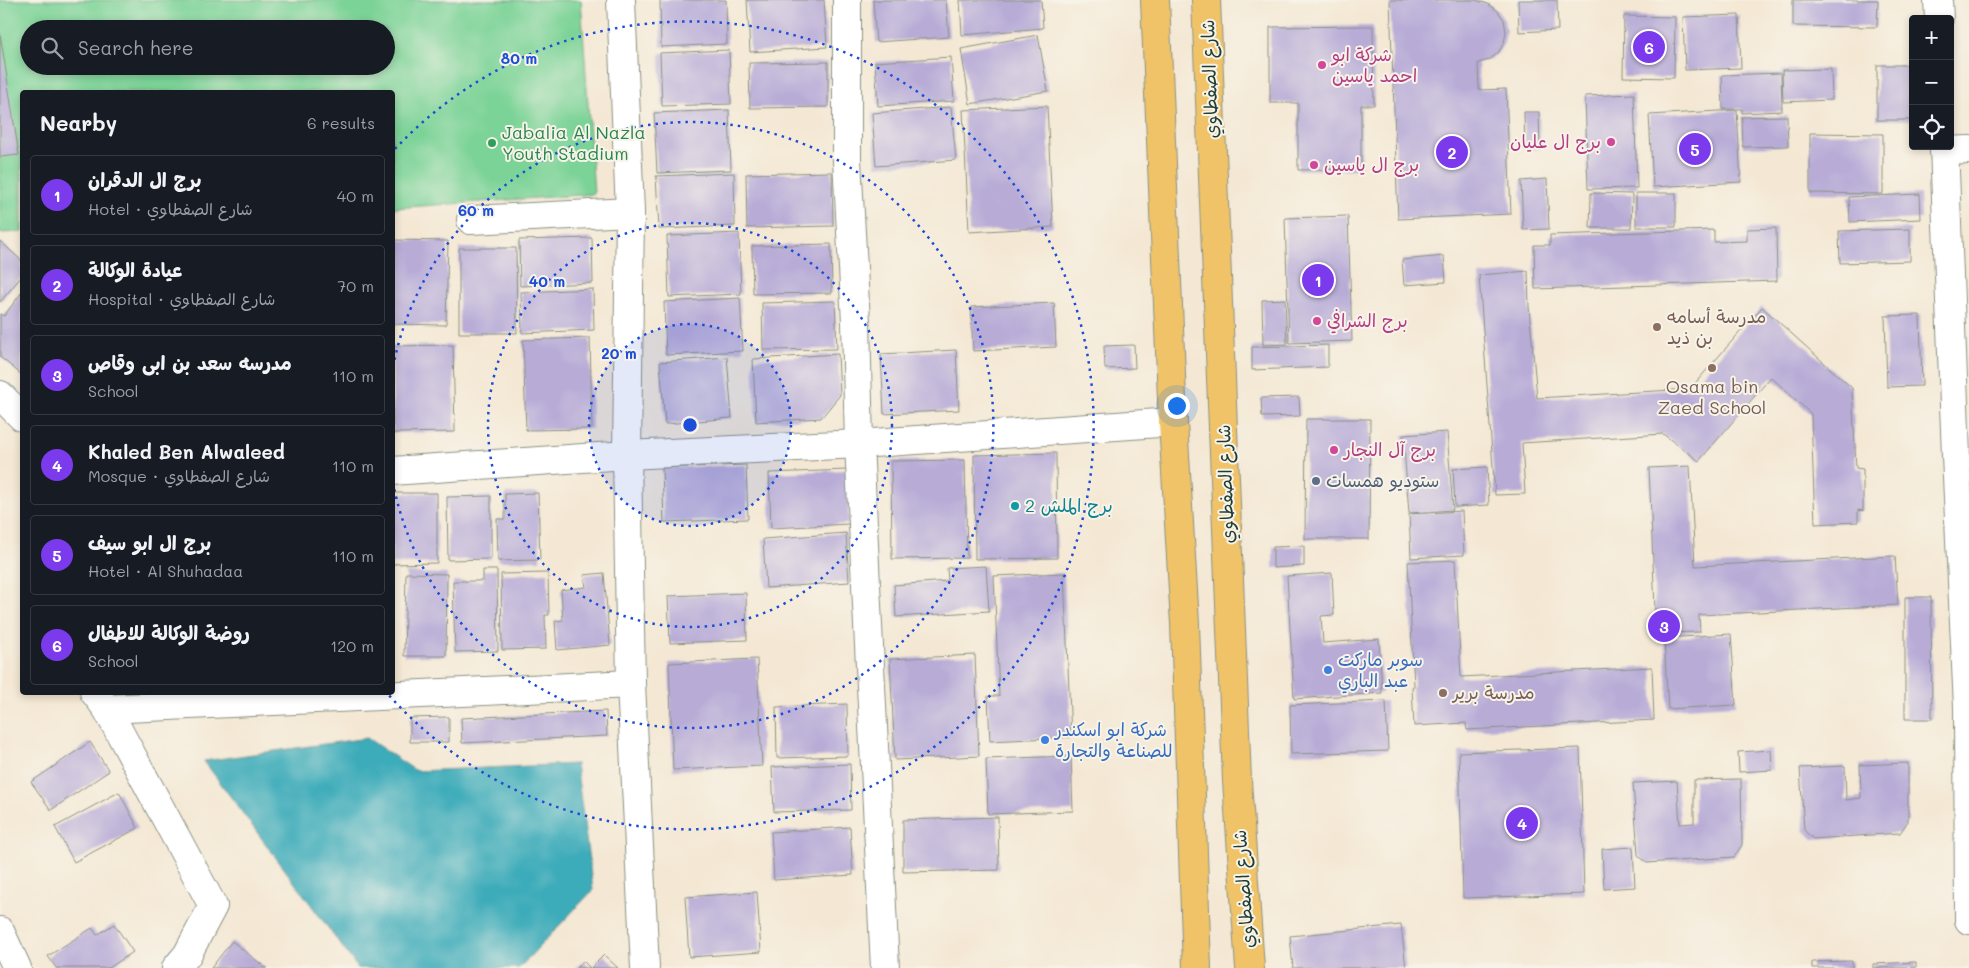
<!DOCTYPE html>
<meta charset="utf-8">
<style>
body{margin:0;font-family:Mali,"Playpen Sans Arabic",sans-serif;background:#20242c;color:#f1f3f6}
.controls{position:absolute;right:15px;top:15px;display:grid;overflow:hidden;border-radius:5px;box-shadow:0 2px 8px #0003}
.controls button{width:45px;height:45px;display:grid;place-items:center;padding:0;border:0;border-bottom:1px solid #363941;background:#171b24;color:#f1f3f6;font:25px sans-serif}
.you{position:absolute;left:1176px;top:405px;width:18px;height:18px;margin:-12px;border:4px solid #fff;border-radius:50%;background:#1a73e8;box-shadow:0 0 0 8px #1a73e833}
.badge{display:grid;place-items:center;width:32px;height:32px;border-radius:50%;background:#7c3aed;color:#fff;font-size:16px;font-weight:700}
.pin{position:absolute;translate:-50% -50%;border:2px solid #fff;box-shadow:0 1px 5px #0006}
.list{margin:0;padding:0;list-style:none}
h2{display:flex;justify-content:space-between;align-items:center;height:65px;margin:0;padding:0 20px;font-size:21px}
h2 small{font-size:16px;font-weight:400;color:#9ea1a6}
.list li{display:grid;grid-template-columns:32px 1fr auto;gap:15px;align-items:center;box-sizing:border-box;height:80px;margin:0 10px 10px;padding:0 10px;border:1px solid #363941;border-radius:5px}
.list b{display:block;font-size:19px;white-space:nowrap}
.list p{margin:0;font-size:16px;white-space:nowrap;color:#9ea1a6}
.list em{font-size:16px;font-style:normal;color:#9ea1a6}
.icon{flex:none;width:28px;height:28px;fill:none;stroke:currentColor;stroke-width:2;stroke-linecap:round;stroke-linejoin:round}
.map{position:relative;flex:none;width:1969px;height:968px;overflow:hidden}
.search{position:absolute;background:#171b24;box-shadow:0 2px 8px #0003;left:20px;top:20px;width:375px;height:55px;display:flex;align-items:center;gap:12px;box-sizing:border-box;padding:0 18px;border-radius:28px;color:#9ea1a6;font-size:19px}
.panel{position:absolute;background:#171b24;box-shadow:0 2px 8px #0003;left:20px;top:90px;width:375px;height:605px;border-radius:5px}
.map>svg:first-child{display:block}
</style>
<div class="map">
<svg width="1969" height="968" viewBox="0 0 1969 968">
<rect width="100%" height="100%" fill="#f7f3e8"/>
<filter id="ink" filterUnits="userSpaceOnUse"><feTurbulence type="fractalNoise" baseFrequency=".02" numOctaves="2"/><feDisplacementMap in="SourceGraphic" scale="10" xChannelSelector="R" yChannelSelector="G"/><feConvolveMatrix kernelMatrix="1 2 1 2 8 2 1 2 1" color-interpolation-filters="sRGB"/></filter>
<filter id="wash" filterUnits="userSpaceOnUse"><feTurbulence type="fractalNoise" baseFrequency=".0096" numOctaves="4" result="noise"/><feDisplacementMap in="SourceGraphic" scale="20" xChannelSelector="R" yChannelSelector="G"/><feGaussianBlur stdDeviation="1.12" result="paint"/><feColorMatrix in="noise" values="0 0 0 0 0 0 0 0 0 0 0 0 0 0 0 0 0 1.4 0 .05"/><feComposite in="paint" operator="in"/></filter>
<g filter="url(#wash)">
<rect width="100%" height="100%" fill="#f4e8d4"/>
<path fill="#7cd397" stroke="#4e8866" fill-rule="evenodd" d="M0 0H581L594 194 393 208 392 92H22V232L0 233ZM29 29H386V66H29Z"/>
<path fill="#3dacba" stroke="#2e7477" d="M367 738 416 771 576 764 593 890 519 968H358L204 761Z"/>
<g id="blocks">
<g fill="#b8acd7">
<path d="M660 0H726L727 44 661 47Z"/>
<path d="M747 0H824L827 47 750 52Z"/>
<path d="M873 0H946L949 37 876 42Z"/>
<path d="M960 0H1041L1043 28 962 35Z"/>
<path d="M1390 0H1476L1488 4 1497 10 1504 20 1506 32 1504 43 1498 53 1489 60 1478 63 1479 90 1506 89 1511 214 1398 219Z"/>
<path d="M1518 0H1557L1558 30 1519 32Z"/>
<path d="M1793 0H1878L1877 27 1793 26Z"/>
<path d="M1739 15 1741 68 1685 70 1683 17Z"/>
<path d="M1624 16 1675 17 1674 78 1623 77Z"/>
<path d="M1373 26 1374 105H1361V169L1298 170V103H1270V27Z"/>
<path d="M0 33 19 155 0 157Z"/>
<path d="M1038 35 1048 91 970 104 961 49Z"/>
<path d="M729 50 731 104 662 106 660 53Z"/>
<path d="M951 57 954 101 878 106 875 62Z"/>
<path d="M828 62V107L750 108 749 63Z"/>
<rect x="1877" y="65" width="36" height="55"/>
<path d="M1831 69 1832 100 1783 102 1782 70Z"/>
<path d="M1781 73 1782 111 1742 113V109H1723L1722 75Z"/>
<path d="M1634 94 1637 188 1588 189 1585 96Z"/>
<path d="M1047 106 1053 227 969 232 963 110Z"/>
<path d="M951 107 956 160 876 166 872 113Z"/>
<path d="M729 110 731 170 657 173 654 113Z"/>
<path d="M1737 110 1741 182 1653 187 1649 115Z"/>
<path d="M1524 112H1539L1540 149 1525 150Z"/>
<path d="M1787 116 1788 146 1743 147 1742 117Z"/>
<path d="M1810 133 1883 134V194L1810 193Z"/>
<path d="M832 172 833 226 747 228 746 174Z"/>
<path d="M734 173 735 226 659 229 656 176Z"/>
<path d="M1547 179 1549 229 1523 230 1521 181Z"/>
<path d="M1591 193 1632 194 1631 228H1590Z"/>
<rect x="1636" y="193" width="40" height="34"/>
<path d="M1920 194 1921 219 1850 222 1849 197Z"/>
<path d="M1348 216 1352 341 1289 343 1285 218Z"/>
<path d="M1776 228 1777 281 1535 289 1534 245H1550V235L1714 230V242L1747 241V229Z"/>
<path d="M1910 229V261L1840 263 1839 231Z"/>
<path d="M739 233 741 294 669 297 667 236Z"/>
<path d="M592 238 593 283 520 286 519 240Z"/>
<path d="M393 240 448 241 446 325 392 324Z"/>
<path d="M0 241 22 261V276L0 302Z"/>
<path d="M831 244 832 293 753 294 752 246Z"/>
<path d="M459 248H516L517 333H459Z"/>
<path d="M1444 256 1446 282 1404 285 1402 260Z"/>
<path d="M1528 271 1529 307 1537 398 1690 389 1762 307 1852 388 1856 468 1863 469V511L1858 510V522L1815 524 1811 414 1771 377 1699 461 1663 434 1522 443 1525 494 1495 495 1479 275Z"/>
<path d="M593 289 594 330 522 333 521 292Z"/>
<path d="M22 292V375L0 357V314L4 316Z"/>
<path d="M740 298 743 351 666 355 664 302Z"/>
<path d="M1285 299 1287 344 1263 345 1262 300Z"/>
<path d="M835 301 837 349 763 350 762 303Z"/>
<path d="M1054 303 1056 347 973 351 971 307Z"/>
<path d="M1920 315 1922 386 1887 387 1885 316Z"/>
<path d="M590 338 592 429 526 430 523 340Z"/>
<path d="M453 345 455 432 393 433 392 346Z"/>
<path d="M1134 345 1135 368 1105 369 1104 346Z"/>
<path d="M1328 345V367L1252 370V347Z"/>
<path d="M956 350 959 410 884 414 881 354Z"/>
<path d="M838 354 840 395 821 418 756 422 753 359Z"/>
<path d="M727 357 732 418 665 424 660 362Z"/>
<path d="M1299 397 1300 416 1262 417 1261 398Z"/>
<path d="M1306 419H1370L1369 539H1305Z"/>
<path d="M1447 432 1453 510 1409 513 1403 435Z"/>
<path d="M1056 453 1057 558 975 559 974 455Z"/>
<path d="M965 460 967 558 892 559 891 461Z"/>
<path d="M746 465 748 519 664 522 662 468Z"/>
<path d="M1690 466 1695 566 1895 556 1898 605 1699 615 1700 632 1656 633 1649 468Z"/>
<path d="M1487 467 1489 505 1455 507 1453 469Z"/>
<path d="M847 470 849 524 771 528 769 473Z"/>
<path d="M392 493H437V563L392 564Z"/>
<path d="M538 493 540 560 498 561 497 519H505V494Z"/>
<path d="M491 496V559L448 560 447 497Z"/>
<path d="M1462 511 1464 555 1411 558 1409 514Z"/>
<path d="M846 533 849 582 766 588 763 539Z"/>
<path d="M1304 546V566L1273 568V547Z"/>
<path d="M1455 560 1461 677 1652 667 1654 720 1467 730 1466 723 1414 726 1412 687 1414 686 1408 562Z"/>
<path d="M986 566 989 611 896 617 894 585 948 581 947 568Z"/>
<path d="M483 570H497L498 651 455 652 453 581H483Z"/>
<path d="M406 573 447 574 446 656H404Z"/>
<path d="M548 573 549 615H545L546 649 502 650 501 574Z"/>
<path d="M604 573 610 645 557 650 555 621 563 620 561 590 586 587 584 575Z"/>
<path d="M1064 573 1071 737 990 741 988 696H999L994 576Z"/>
<path d="M1332 573 1334 615 1321 616 1323 643 1379 639 1382 693 1294 699 1287 576Z"/>
<path d="M746 593 747 640 670 643 668 596Z"/>
<path d="M1905 597H1931L1932 719H1905Z"/>
<path d="M1731 634 1736 705 1668 709 1664 638Z"/>
<path d="M975 655 979 756 895 760 890 659Z"/>
<path d="M757 659 762 766 673 770 669 663Z"/>
<path d="M1386 701 1388 751 1291 754 1290 705Z"/>
<path d="M847 704 848 756 777 758 776 707Z"/>
<path d="M606 711 607 736 462 743 461 718Z"/>
<path d="M449 717V742H410V718Z"/>
<path d="M90 742 109 771 51 810 31 782Z"/>
<path d="M1580 748 1584 894 1463 898 1459 752Z"/>
<path d="M1771 750 1772 770 1739 772 1738 752Z"/>
<path d="M1071 756 1073 811 988 814 986 759Z"/>
<path d="M1908 763V821L1900 833 1813 839 1804 830 1800 768 1845 766 1846 800 1861 798 1860 765Z"/>
<path d="M850 764 851 810 774 812 772 767Z"/>
<path d="M1741 779 1742 845 1734 857 1647 863 1638 855 1633 783 1677 781 1680 824 1694 823V780Z"/>
<path d="M119 792 138 828 74 862 55 827Z"/>
<path d="M998 817 999 870 903 872V820Z"/>
<path d="M850 827 853 875 774 880 771 832Z"/>
<path d="M1633 847 1635 887 1604 889 1602 849Z"/>
<path d="M757 892 761 952 689 957 685 897Z"/>
<path d="M114 924 133 952 109 968H56L48 956 92 928 97 935Z"/>
<path d="M1401 925 1406 968H1293L1290 936Z"/>
<path d="M232 941 266 968H211Z"/>
<path d="M604 955 618 968H591Z"/>
<path d="M583 961 590 968H576Z"/>
<path d="M1852 961V968H1812V962Z"/>
<path d="M1916 962V968H1873V964Z"/>
</g>
</g>
</g>
<g filter="url(#ink)">
<use href="#blocks" fill-opacity="0" stroke="#8a9284" stroke-width="1"/>
<g fill="none" stroke-linecap="round" stroke-linejoin="round">
<defs>
<g id="minor">
<path d="M621 0 630 212 627 455 631 684 645 968"/>
<path d="M847 0V160L856 322 859 444 885 968"/>
<path d="M1938 0 1939 19"/>
<path d="M1944 146 1956 456 1968 707 1969 920"/>
<path d="M1944 151 1969 150"/>
<path d="M471 220 630 212"/>
<path d="M0 395 22 417"/>
<path d="M392 471 627 455 859 444 1173 422"/>
<path d="M94 692 107 709 213 906 187 955 176 968"/>
<path d="M107 709 631 684"/>
<path d="M0 931 17 968"/>
</g>
<g id="major">
<path d="M1155 0 1173 422 1185 624 1197 968"/>
<path d="M1206 0 1237 781 1250 968"/>
</g>
</defs>
<use href="#minor" stroke="#8a9284" stroke-width="30"/>
<use href="#major" stroke="#8a9284" stroke-width="30"/>
<use href="#minor" stroke="#fff" stroke-width="28"/>
<use href="#major" stroke="#f0c369" stroke-width="28"/>
</g>
</g>
<circle cx="690" cy="425" r="101" fill="#1d4ed8" fill-opacity=".12"/>
<g fill="none" stroke="#1d4ed8" stroke-width="2.5" stroke-dasharray="2.5 5">
<circle cx="690" cy="425" r="101"/>
<circle cx="690" cy="425" r="202"/>
<path d="M393 367A303 303 0 1 1 393 483"/>
<path d="M395 149A404 404 0 1 1 387 693"/>
</g>
<g fill="#d1479c" stroke="#f7f3e8" stroke-width="2">
<circle cx="1322" cy="65" r="5"/>
<circle cx="1611" cy="142" r="5"/>
<circle cx="1314" cy="165" r="5"/>
<circle cx="1317" cy="321" r="5"/>
<circle cx="1334" cy="450" r="5"/>
</g>
<circle fill="#2e9e5b" stroke="#f7f3e8" stroke-width="2" cx="492" cy="143" r="5"/>
<g fill="#8d6e63" stroke="#f7f3e8" stroke-width="2">
<circle cx="1657" cy="327" r="5"/>
<circle cx="1712" cy="368" r="5"/>
<circle cx="1443" cy="693" r="5"/>
</g>
<circle fill="#5c6f8a" stroke="#f7f3e8" stroke-width="2" cx="1316" cy="481" r="5"/>
<circle fill="#0f9aa8" stroke="#f7f3e8" stroke-width="2" cx="1015" cy="506" r="5"/>
<g fill="#3f7fe0" stroke="#f7f3e8" stroke-width="2">
<circle cx="1328" cy="670" r="5"/>
<circle cx="1045" cy="740" r="5"/>
</g>
<g text-anchor="middle" stroke-width="4" stroke-linejoin="round" paint-order="stroke">
<g font-size="18" fill="#b23c85" stroke="#f7f3e8" text-anchor="start">
<text x="1332" y="61">شركة ابو<tspan x="1332" dy="21">احمد ياسين</tspan></text>
<text x="1601" y="148" text-anchor="end">برج ال عليان</text>
<text x="1324" y="171">برج ال ياسين</text>
<text x="1327" y="327">برج الشرافي</text>
<text x="1344" y="456">برج آل النجار</text>
</g>
<g font-size="18" fill="#1f3d34" stroke="#f7f3e8">
<text transform="translate(1210 79) rotate(-92)" y="6">شارع الصفطاوي</text>
<text transform="translate(1226 484) rotate(-92)" y="6">شارع الصفطاوي</text>
<text transform="translate(1244 889) rotate(-94)" y="6">شارع الصفطاوي</text>
</g>
<g font-size="18" fill="#27864d" stroke="#f7f3e8" text-anchor="start">
<text x="502" y="139">Jabalia Al Nazla<tspan x="502" dy="21">Youth Stadium</tspan></text>
</g>
<g font-size="18" fill="#785e54" stroke="#f7f3e8" text-anchor="start">
<text x="1667" y="323">مدرسة أسامه<tspan x="1667" dy="21">بن ذيد</tspan></text>
<text x="1712" y="393" text-anchor="middle">Osama bin<tspan x="1712" dy="21">Zaed School</tspan></text>
<text x="1453" y="699">مدرسة برير</text>
</g>
<g font-size="18" fill="#4e5e75" stroke="#f7f3e8" text-anchor="start">
<text x="1326" y="487">ستوديو همسات</text>
</g>
<g font-size="18" fill="#0d838f" stroke="#f7f3e8" text-anchor="start">
<text x="1025" y="512">برج الملش 2</text>
</g>
<g font-size="18" fill="#366cbe" stroke="#f7f3e8" text-anchor="start">
<text x="1338" y="666">سوبر ماركت<tspan x="1338" dy="21">عبد الباري</tspan></text>
<text x="1055" y="736">شركة ابو اسكندر<tspan x="1055" dy="21">للصناعة والتجارة</tspan></text>
</g>
</g>
<circle cx="690" cy="425" r="8" fill="#1d4ed8" stroke="#f7f3e8" stroke-width="2.5"/>
<g font-size="15" text-anchor="middle" font-weight="bold" fill="#1d4ed8" stroke="#f7f3e8" stroke-width="4" stroke-linejoin="round" paint-order="stroke">
<text x="519" y="64">80 m</text>
<text x="476" y="216">60 m</text>
<text x="547" y="287">40 m</text>
<text x="619" y="359">20 m</text>
</g>
</svg>
<div class="controls">
<button>+</button>
<button>−</button>
<button><svg class="icon" aria-label="locate" viewBox="0 0 24 24"><circle cx="12" cy="12" r="6"/><path d="M12 2v4M12 18v4M2 12h4M18 12h4"/></svg></button>
</div>
<div class="you"></div>
<div class="pin badge" style="left:1318px;top:280px">1</div>
<div class="pin badge" style="left:1452px;top:152px">2</div>
<div class="pin badge" style="left:1664px;top:626px">3</div>
<div class="pin badge" style="left:1522px;top:823px">4</div>
<div class="pin badge" style="left:1695px;top:149px">5</div>
<div class="pin badge" style="left:1649px;top:47px">6</div>
<div class="search"><svg class="icon" aria-label="search" viewBox="0 0 24 24"><circle cx="10" cy="10" r="6"/><path d="M15 15l6 6"/></svg>Search here</div>
<section class="panel">
<h2>Nearby<small>6 results</small></h2>
<ul class="list">
<li><span class="badge">1</span><div><b>برج ال الدقران</b><p>Hotel · شارع الصفطاوي</p></div><em>40 m</em></li>
<li><span class="badge">2</span><div><b>عيادة الوكالة</b><p>Hospital · شارع الصفطاوي</p></div><em>70 m</em></li>
<li><span class="badge">3</span><div><b>مدرسه سعد بن ابى وقاص</b><p>School</p></div><em>110 m</em></li>
<li><span class="badge">4</span><div><b>Khaled Ben Alwaleed</b><p>Mosque · شارع الصفطاوي</p></div><em>110 m</em></li>
<li><span class="badge">5</span><div><b>برج ال ابو سيف</b><p>Hotel · Al Shuhadaa</p></div><em>110 m</em></li>
<li><span class="badge">6</span><div><b>روضة الوكالة للاطفال</b><p>School</p></div><em>120 m</em></li>
</ul>
</section>
</div>
